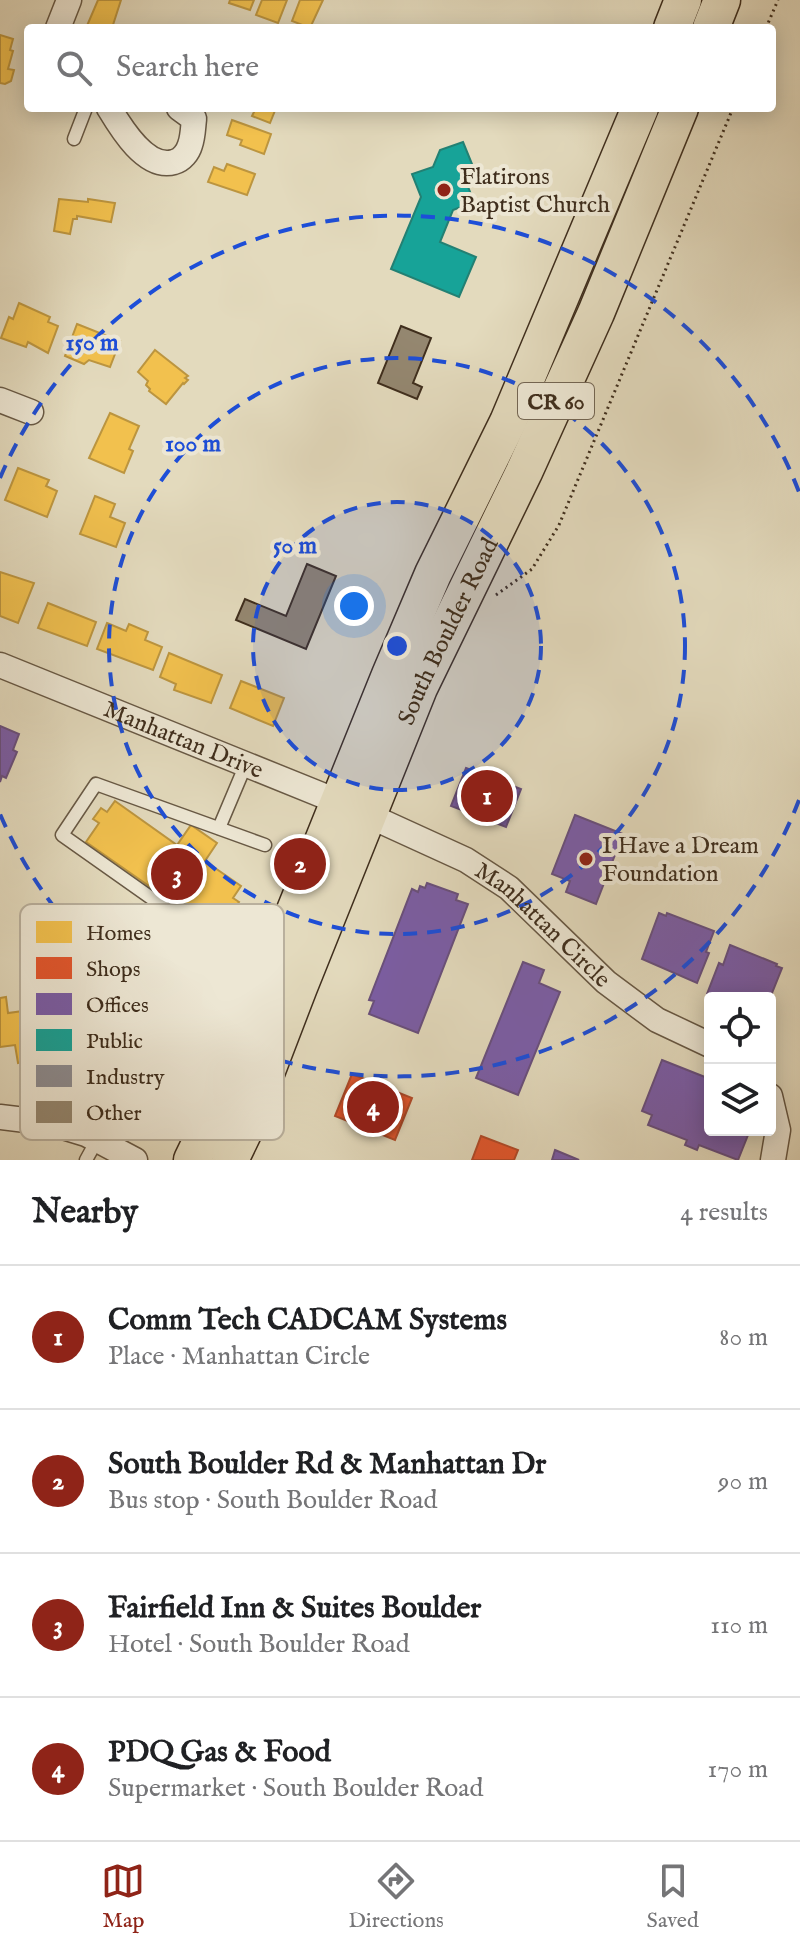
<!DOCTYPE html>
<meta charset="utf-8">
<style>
body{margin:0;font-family:"IM FELL English",serif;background:#f2f2f2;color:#202124}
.controls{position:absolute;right:24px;bottom:24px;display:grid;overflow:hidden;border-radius:8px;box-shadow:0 4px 20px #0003}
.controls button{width:72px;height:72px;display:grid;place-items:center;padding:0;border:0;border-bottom:2px solid #e0e0e0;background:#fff;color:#202124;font:40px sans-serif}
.you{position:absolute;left:354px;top:606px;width:28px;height:28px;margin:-20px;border:6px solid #fff;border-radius:50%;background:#1a73e8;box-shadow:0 0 0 12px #1a73e833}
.badge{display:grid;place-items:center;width:52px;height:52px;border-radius:50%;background:#8f2418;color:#fff;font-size:26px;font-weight:700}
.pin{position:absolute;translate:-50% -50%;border:4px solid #fff;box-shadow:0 2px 8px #0006}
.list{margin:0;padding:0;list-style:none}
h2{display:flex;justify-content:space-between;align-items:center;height:104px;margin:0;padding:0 32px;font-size:34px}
h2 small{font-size:26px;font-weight:400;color:#757577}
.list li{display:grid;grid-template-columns:52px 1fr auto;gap:24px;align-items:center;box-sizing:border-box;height:144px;padding:0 32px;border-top:2px solid #e0e0e0}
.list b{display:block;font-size:30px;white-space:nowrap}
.list p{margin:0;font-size:26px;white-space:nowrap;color:#757577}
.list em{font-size:26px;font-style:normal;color:#757577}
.icon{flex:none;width:44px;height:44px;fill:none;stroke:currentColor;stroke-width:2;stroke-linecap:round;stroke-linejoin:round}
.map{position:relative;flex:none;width:800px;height:1160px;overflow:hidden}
.search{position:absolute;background:#fff;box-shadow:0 4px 20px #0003;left:24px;right:24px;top:24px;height:88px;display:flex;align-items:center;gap:20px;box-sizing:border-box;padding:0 28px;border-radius:8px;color:#757577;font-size:30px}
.sheet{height:680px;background:#fff}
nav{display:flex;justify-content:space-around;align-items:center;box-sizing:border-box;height:112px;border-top:2px solid #e0e0e0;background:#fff;font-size:22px;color:#757577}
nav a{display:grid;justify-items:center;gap:4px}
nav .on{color:#8f2418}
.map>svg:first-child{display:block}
</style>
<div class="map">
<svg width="800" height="1160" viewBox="0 0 800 1160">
<rect width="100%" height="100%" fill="#e3dabd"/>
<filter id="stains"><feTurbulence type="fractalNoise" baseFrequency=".0025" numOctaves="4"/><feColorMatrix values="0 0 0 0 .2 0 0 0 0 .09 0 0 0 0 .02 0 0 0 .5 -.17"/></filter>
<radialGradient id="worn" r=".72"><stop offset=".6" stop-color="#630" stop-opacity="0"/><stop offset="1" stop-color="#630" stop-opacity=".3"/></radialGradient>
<g fill="#f2c14e" stroke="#bc953f" stroke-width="2">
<path d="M98 0H121L112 28H86Z"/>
<path d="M230 0H254L250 10 229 3Z"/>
<path d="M262 0H287L278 23 256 15Z"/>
<path d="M300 0H323L310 28 292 21Z"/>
<path d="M0 35 13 39 10 50 13 51 8 69 14 70 11 81 5 84 0 83Z"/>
<path d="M256 108H276L270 123 252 116Z"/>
<path d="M232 120 271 134 264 154 240 145 242 140 227 135Z"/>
<path d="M227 164 255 174 247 195 208 182 214 167 224 171Z"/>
<path d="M59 199 88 202V199L115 203 111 222 77 216V219H73L70 234 54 231Z"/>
<path d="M19 303 50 317 48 322 58 326 48 353 28 342 26 347 1 338 9 317 13 319Z"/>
<path d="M77 324 120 341 110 367 89 360 84 364 65 356Z"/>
<path d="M155 350 188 376 185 378 188 380 184 384 183 383 166 404 149 391 150 389 146 385 148 381 138 372Z"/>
<path d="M110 413 139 426 129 449 133 451 124 473 89 458Z"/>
<path d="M18 468 49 480 46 486 57 491 47 517 5 500Z"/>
<path d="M95 496 115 504 110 517 125 523 116 547 80 534Z"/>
<path d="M0 572 34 583 18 623 0 616Z"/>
<path d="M48 603 96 622 87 646 38 628Z"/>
<path d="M107 623 126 631 129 624 148 632 145 640 162 647 153 670 97 649Z"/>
<path d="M169 653 222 675 211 703 174 690 176 684 160 677Z"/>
<path d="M241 681 284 698 273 726 230 708Z"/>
<path d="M115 801 177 845 191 825 217 843 205 861 241 886 233 898 239 902 230 915 225 911 212 930 86 842 99 823 93 819 101 808 107 812Z"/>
<path d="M6 997 8 1013 44 1008 45 1012 61 1009 68 1055 56 1057 57 1060 23 1065 22 1062 18 1063 15 1045 0 1047V998Z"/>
</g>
<g fill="#e4572e" stroke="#b24b29" stroke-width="2">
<path d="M352 1074 412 1098 395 1140 335 1116Z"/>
<path d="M481 1136 518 1150 514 1160H472Z"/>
</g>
<g fill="#7b5ea7" stroke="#69507e" stroke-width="2">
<path d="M0 726 19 734 13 750 17 752 6 778 2 776 0 782Z"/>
<path d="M466 768 521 789 506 827 451 806Z"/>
<path d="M575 815 623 834 596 904 566 892 570 881 552 874Z"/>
<path d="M427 883 458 894 456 900 468 904 418 1033 369 1014 374 1001 369 1000 412 889 418 892 420 886 425 888Z"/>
<path d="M659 913 666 916 667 913 714 931 706 952 709 953 697 983 642 959Z"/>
<path d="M730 945 777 964 776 966 782 968 770 998H716L707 994 719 963 723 965Z"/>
<path d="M523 962 544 970 539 983 560 992 518 1095 476 1078Z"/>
<path d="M662 1060 710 1079V1130H750L738 1160 699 1145 697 1150 685 1145 687 1140 648 1125 652 1115 642 1111Z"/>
<path d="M555 1150 579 1160H552Z"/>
</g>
<path fill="#17a398" stroke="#238073" stroke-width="2" d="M463 142 472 164 465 179 474 202 453 210 440 242 476 257 459 297 391 269 421 197 412 174 433 167 440 150Z"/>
<g fill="#948770" stroke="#3f2e1d" stroke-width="2">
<path d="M401 326 431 338 413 383 422 387 417 399 378 383Z"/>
<path d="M307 564 336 576 306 649 236 620 245 599 286 616Z"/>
</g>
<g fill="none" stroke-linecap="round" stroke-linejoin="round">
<defs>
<g id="service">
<path d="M74 139 86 108"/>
<path d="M219 828 246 764"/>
<path d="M265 845 96 784 62 835 215 943 270 964"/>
<path d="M86 1160 97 1140"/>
</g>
<g id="minor">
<path d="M58 28 69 0"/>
<path d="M109 108C121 128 146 170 174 162 182 160 188 152 190 145 193 137 193 127 194 119L179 108"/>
<path d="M0 400 31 412"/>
<path id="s1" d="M0 665 339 802 466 860 509 888 606 982 657 1020 710 1045"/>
<path d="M770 1096 778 1130 773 1160"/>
<path d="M0 1117 50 1123 86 1134 135 1160"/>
</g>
<g id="primary">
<path d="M672 28 683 0"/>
<path d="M711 28 722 0"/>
<path d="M192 1160 206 1131 390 675 433 574 508 422 640 108"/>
<path id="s2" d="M230 1160 243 1133 299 987 419 688 524 472 596 313 680 108"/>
</g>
</defs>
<use href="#service" stroke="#685945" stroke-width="15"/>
<use href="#minor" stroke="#685945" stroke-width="27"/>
<use href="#primary" stroke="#3f2e1d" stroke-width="39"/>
<g stroke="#3f2e1d" stroke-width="3" stroke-dasharray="2 4" stroke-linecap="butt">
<path d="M766 28 778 0"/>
<path d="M496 595 532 569 559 525 733 108"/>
</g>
<use href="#service" stroke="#ede7d4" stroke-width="12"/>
<use href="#minor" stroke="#ede7d4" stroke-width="24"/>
<use href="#primary" stroke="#e3dabd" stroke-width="36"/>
</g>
<circle cx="397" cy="646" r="144" fill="#1d4ed8" fill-opacity=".12"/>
<g fill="none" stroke="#1d4ed8" stroke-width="4" stroke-dasharray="14 10">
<circle cx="397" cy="646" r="144"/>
<circle cx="397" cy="646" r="288"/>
<path d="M799 800A431 431 0 0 1 0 814M0 478A431 431 0 0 1 799 492"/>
</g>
<g fill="#8f2418" stroke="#ede7d4" stroke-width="3">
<circle cx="444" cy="190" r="8"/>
<circle cx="586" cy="859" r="8"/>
</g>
<g text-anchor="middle" stroke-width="8" stroke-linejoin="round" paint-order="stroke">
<rect fill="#ede7d4" stroke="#736654" stroke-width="2" x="518" y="383" width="76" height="36" rx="6"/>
<g font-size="22" font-weight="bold" fill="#3f2e1d">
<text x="556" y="409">CR 60</text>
</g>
<g font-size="24" fill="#3f2e1d" stroke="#ede7d4" text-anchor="start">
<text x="460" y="184">Flatirons<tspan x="460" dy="28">Baptist Church</tspan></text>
<text x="602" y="853">I Have a Dream<tspan x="602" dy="28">Foundation</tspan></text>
</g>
<g font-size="24" fill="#3f2e1d" stroke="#ede7d4">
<text dy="8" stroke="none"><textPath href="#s2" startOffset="572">South Boulder Road</textPath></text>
<text dy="8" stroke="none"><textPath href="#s1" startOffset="198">Manhattan Drive</textPath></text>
<text dy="8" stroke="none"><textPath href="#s1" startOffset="606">Manhattan Circle</textPath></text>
</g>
</g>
<rect x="20" y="904" width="264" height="236" rx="12" fill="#ede7d4" stroke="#b9b09d" stroke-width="2"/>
<rect x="36" y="921" width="36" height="22" fill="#f2c14e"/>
<rect x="36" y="957" width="36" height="22" fill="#e4572e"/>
<rect x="36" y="993" width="36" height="22" fill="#7b5ea7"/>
<rect x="36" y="1029" width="36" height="22" fill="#17a398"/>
<rect x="36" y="1065" width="36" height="22" fill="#8d8d92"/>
<rect x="36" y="1101" width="36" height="22" fill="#948770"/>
<g font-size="22" fill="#3f2e1d">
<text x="86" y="940">Homes</text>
<text x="86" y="976">Shops</text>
<text x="86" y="1012">Offices</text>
<text x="86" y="1048">Public</text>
<text x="86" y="1084">Industry</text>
<text x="86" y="1120">Other</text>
</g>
<circle cx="397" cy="646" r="12" fill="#1d4ed8" stroke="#ede7d4" stroke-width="4"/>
<g font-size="24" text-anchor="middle" font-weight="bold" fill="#1d4ed8" stroke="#ede7d4" stroke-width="8" stroke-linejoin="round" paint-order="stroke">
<text x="92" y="350">150 m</text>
<text x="193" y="451">100 m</text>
<text x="295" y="553">50 m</text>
</g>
<rect width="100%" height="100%" filter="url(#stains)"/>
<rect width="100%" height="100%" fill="url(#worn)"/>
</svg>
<div class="controls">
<button><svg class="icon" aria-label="locate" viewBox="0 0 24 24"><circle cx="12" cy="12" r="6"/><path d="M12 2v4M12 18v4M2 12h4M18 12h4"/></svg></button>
<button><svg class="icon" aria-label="layers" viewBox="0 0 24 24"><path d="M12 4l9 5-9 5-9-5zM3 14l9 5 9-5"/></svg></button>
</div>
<div class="you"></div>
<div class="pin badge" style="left:487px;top:796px">1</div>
<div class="pin badge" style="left:300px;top:864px">2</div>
<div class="pin badge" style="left:177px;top:874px">3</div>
<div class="pin badge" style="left:373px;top:1107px">4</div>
<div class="search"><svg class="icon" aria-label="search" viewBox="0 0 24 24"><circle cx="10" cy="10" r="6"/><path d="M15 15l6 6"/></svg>Search here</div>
</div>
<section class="sheet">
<h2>Nearby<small>4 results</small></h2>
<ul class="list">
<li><span class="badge">1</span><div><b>Comm Tech CADCAM Systems</b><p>Place · Manhattan Circle</p></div><em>80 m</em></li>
<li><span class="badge">2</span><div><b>South Boulder Rd &amp; Manhattan Dr</b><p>Bus stop · South Boulder Road</p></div><em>90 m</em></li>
<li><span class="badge">3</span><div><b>Fairfield Inn &amp; Suites Boulder</b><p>Hotel · South Boulder Road</p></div><em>110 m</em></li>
<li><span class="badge">4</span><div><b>PDQ Gas &amp; Food</b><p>Supermarket · South Boulder Road</p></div><em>170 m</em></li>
</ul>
</section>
<nav>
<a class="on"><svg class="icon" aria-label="map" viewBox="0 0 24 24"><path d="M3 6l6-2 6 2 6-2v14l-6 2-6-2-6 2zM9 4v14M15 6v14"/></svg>Map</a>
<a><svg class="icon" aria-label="directions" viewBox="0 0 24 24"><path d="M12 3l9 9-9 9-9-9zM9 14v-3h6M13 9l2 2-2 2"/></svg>Directions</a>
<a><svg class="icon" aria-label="saved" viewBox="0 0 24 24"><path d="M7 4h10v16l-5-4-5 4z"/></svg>Saved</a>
</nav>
